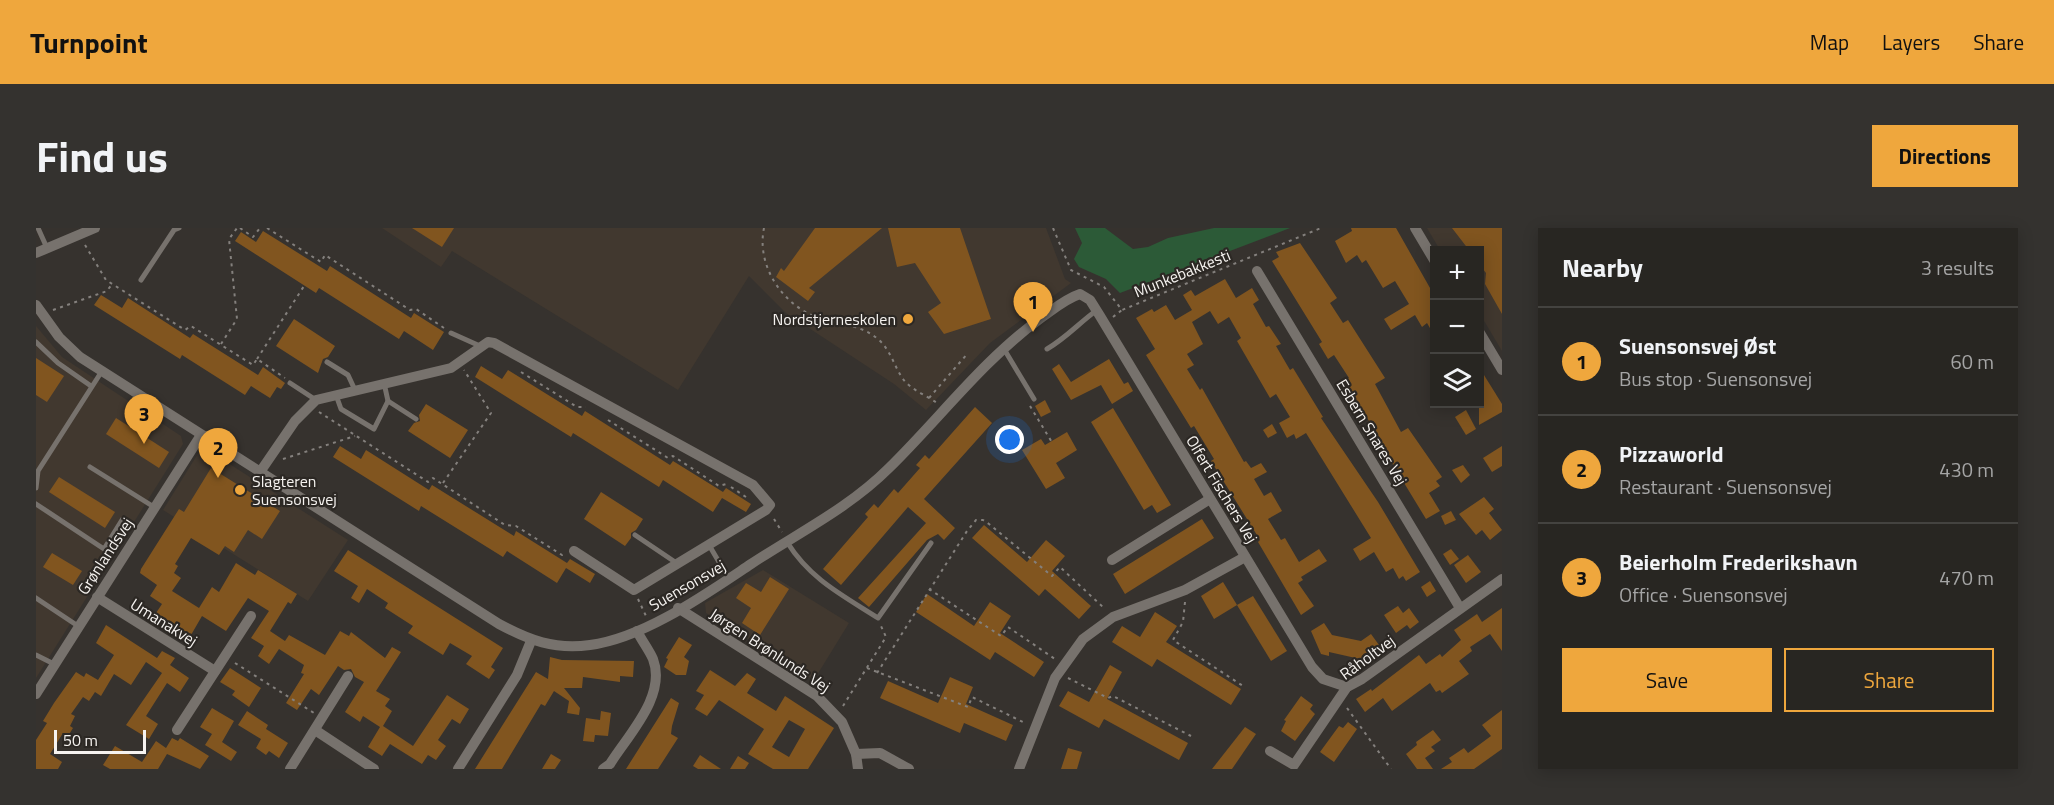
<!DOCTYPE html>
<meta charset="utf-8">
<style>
body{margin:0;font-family:"Titillium Web",sans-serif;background:#34322f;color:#f1f3f6}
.controls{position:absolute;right:18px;top:18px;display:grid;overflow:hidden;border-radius:0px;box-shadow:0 3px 15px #0003}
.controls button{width:54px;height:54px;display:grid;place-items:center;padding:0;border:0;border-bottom:2px solid #444340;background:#282622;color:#f1f3f6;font:30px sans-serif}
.scale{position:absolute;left:18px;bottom:15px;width:92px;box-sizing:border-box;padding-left:6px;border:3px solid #f6f3f0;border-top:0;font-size:16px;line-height:21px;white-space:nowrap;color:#f6f3f0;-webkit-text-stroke:4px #2c2824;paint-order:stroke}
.you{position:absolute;left:974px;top:212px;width:21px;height:21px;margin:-15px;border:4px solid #fff;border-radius:50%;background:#1a73e8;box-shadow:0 0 0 9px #1a73e833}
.badge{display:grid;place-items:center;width:39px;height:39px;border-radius:50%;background:#efa73d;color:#111;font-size:20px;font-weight:700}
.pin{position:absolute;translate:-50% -50px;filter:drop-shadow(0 2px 3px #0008)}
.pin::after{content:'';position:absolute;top:32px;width:21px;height:18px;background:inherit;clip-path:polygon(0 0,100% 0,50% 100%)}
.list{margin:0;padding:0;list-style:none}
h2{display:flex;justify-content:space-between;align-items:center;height:78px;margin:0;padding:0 24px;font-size:26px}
h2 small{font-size:20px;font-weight:400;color:#a5a5a5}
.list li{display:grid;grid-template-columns:39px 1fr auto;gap:18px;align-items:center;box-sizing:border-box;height:108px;padding:0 24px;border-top:2px solid #444340}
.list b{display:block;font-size:22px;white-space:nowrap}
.list p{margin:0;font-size:20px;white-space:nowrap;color:#a5a5a5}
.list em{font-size:20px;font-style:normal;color:#a5a5a5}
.actions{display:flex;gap:12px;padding:18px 24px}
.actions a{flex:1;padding:14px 0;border:2px solid #efa73d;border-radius:0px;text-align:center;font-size:21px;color:#efa73d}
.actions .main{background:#efa73d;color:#111}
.icon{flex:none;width:33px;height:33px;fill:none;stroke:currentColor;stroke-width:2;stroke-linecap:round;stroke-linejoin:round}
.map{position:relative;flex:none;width:1466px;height:541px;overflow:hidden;border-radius:0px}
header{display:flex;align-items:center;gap:36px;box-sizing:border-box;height:84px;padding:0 30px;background:#efa73d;color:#111}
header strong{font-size:28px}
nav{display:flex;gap:33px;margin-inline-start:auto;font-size:21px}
.intro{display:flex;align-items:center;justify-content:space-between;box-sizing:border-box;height:144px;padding:0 36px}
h1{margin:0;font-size:42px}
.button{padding:15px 27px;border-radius:0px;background:#efa73d;color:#111;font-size:21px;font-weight:700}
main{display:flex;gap:36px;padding:0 36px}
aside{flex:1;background:#282622;border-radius:0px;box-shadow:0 3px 15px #0003}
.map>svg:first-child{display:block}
</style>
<header>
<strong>Turnpoint</strong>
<nav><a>Map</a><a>Layers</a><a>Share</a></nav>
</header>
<div class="intro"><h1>Find us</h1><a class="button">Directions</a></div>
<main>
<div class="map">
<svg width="1466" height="541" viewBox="0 0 1466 541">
<rect width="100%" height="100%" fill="#36322e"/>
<g fill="#41382f">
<path d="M346 0H1010L1029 51 1035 55 954 115 890 182 858 156 750 85 713 48 642 162 416 23 405 39Z"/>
<path d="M1391 0H1466V123L1444 86V22H1404Z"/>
<path d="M0 98 26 129 145 208 147 216 0 450Z"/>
<path d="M163 224H175L248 271 245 276 251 280 254 275 312 312 272 373 127 282Z"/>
<path d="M727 342 813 395 778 452 670 385 669 375Z"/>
</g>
<path fill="#2c5a37" d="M1039 0H1069L1097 21 1112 19 1132 10 1178 0H1254L1084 65 1070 51 1043 39 1038 31 1046 15Z"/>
<g fill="#81551f" fill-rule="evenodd">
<path d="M376 0H418L406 19Z"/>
<path d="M779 0H846L773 60 779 64 772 73 740 49 745 40 748 43Z"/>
<path d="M852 0H924L955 91 908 106 892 84 905 75 879 35 861 39Z"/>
<path d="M1315 0H1360L1398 67V107L1391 95 1386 99 1379 87 1355 102 1348 91 1373 76 1359 53 1347 60 1330 32 1326 35 1321 27 1310 35 1299 13 1316 3Z"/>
<path d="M1416 0H1466V86L1449 56 1450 45 1443 36V22H1433Z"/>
<path d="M227 3 291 43 294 38 375 90 378 85 408 104 397 122 368 103 363 111 283 60 280 65 199 13 205 4 220 14Z"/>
<path d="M1264 15 1301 70 1294 75 1307 95 1312 92 1349 150 1339 156 1365 204 1372 200 1406 249 1400 253 1404 258 1393 265 1404 283 1390 291 1331 194 1333 193 1308 152 1313 150 1298 127 1292 131 1283 116 1286 114 1236 33 1243 29 1240 24Z"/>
<path d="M1189 51 1200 70 1216 60 1223 72 1217 76 1230 99 1233 98 1245 116 1240 118 1254 142 1257 140 1287 189 1285 190 1342 274 1384 344 1370 353 1367 348 1363 351 1357 340 1350 344 1338 324 1324 333 1317 321 1335 310 1270 205 1260 211 1258 206 1251 210 1243 195 1254 189 1240 166 1234 170 1201 113 1205 110 1193 89 1182 96 1174 83 1156 94 1167 116 1151 126 1158 137 1151 141 1164 162 1166 160 1208 234 1210 233 1215 240 1225 235 1231 244 1218 251 1228 268 1235 264 1246 283 1232 291 1245 312 1249 310 1263 334 1283 321 1291 333 1265 349 1267 352 1262 355 1278 378 1265 387 1222 314 1224 312 1175 233 1178 231 1158 198 1155 200 1110 127 1119 121 1100 90 1116 81 1118 84 1130 77 1139 92 1156 82 1147 67 1155 62 1159 68Z"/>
<path d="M65 67 86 80 92 70 154 110 157 106 222 147 227 139 249 155 245 161 241 159 234 170 215 158 209 167 146 127 144 131 58 77Z"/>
<path d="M258 91 299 118 292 129 287 131 282 145 240 118Z"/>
<path d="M0 130 28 148 11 174 0 167Z"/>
<path d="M1073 131 1088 156 1092 154 1097 163 1076 176 1065 157 1035 172 1016 141 1023 136 1035 154Z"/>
<path d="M445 138 466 151 472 142 546 188 549 183 634 237 637 233 687 264 690 260 715 276 710 284 686 270 677 284 627 252 623 259 537 205 535 209 439 149Z"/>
<path d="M1443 139 1466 176V184L1443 197Z"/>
<path d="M1009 172 1015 184 1005 189 999 178Z"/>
<path d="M390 176 432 202 414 230 372 203 378 195 384 193 383 187Z"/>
<path d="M939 179 956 195 888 271 919 300 908 312 902 306 891 312 833 379 822 370 890 295 872 279 805 357 787 341 832 289 829 286 838 276 842 280 858 261 862 265 884 240 880 237 889 227 893 231Z"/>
<path d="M1077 180 1135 277 1121 285 1116 277 1108 282 1055 194Z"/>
<path d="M1430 182 1440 201 1430 207 1419 189Z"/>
<path d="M80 190 133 224 123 240 70 206Z"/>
<path d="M1236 196 1241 205 1232 210 1227 202Z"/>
<path d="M1031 204 1041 222 1020 235 1029 250 1010 261 986 222 1005 211 1009 217Z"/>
<path d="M304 218 325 231 330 222 393 262 396 257 478 308 480 303 531 335 534 331 559 346 554 355 530 340 521 355 471 323 467 329 385 278 383 283 297 229Z"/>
<path d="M1466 218V238L1456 244 1447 230Z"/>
<path d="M1427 237 1434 247 1425 255 1416 242Z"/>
<path d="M175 240 244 283 226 311 212 302 198 324 189 318 183 327 155 310 139 336 142 338 138 345 145 350 136 363 163 380 176 359 183 364 200 335 219 347 222 342 261 366 255 376 252 374 234 403 249 413 253 407 289 427 304 403 313 408 315 404 349 430 356 419 365 424 340 463 354 471 349 478 356 483 347 498 377 518 411 467 433 481 424 496 416 491 402 512 410 518 400 532 392 527 386 536 354 516 346 528 332 519 344 499 327 488 324 494 309 484 328 454 319 449 315 441 308 442 302 438 283 467 275 461 261 482 250 475 268 446 265 445 268 437 243 421 233 436 222 428 228 418 215 410 233 383 212 370 190 403 166 388 155 407 120 385 126 376 114 368 121 357 104 345 105 341 143 281 148 284Z"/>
<path d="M23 249 79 284 69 300 13 264Z"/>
<path d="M565 264 607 291 600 302 595 305V310L589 318 548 291Z"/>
<path d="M1448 269 1458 281 1453 285 1466 302 1454 312 1446 302 1440 307 1423 286Z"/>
<path d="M1415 283 1420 292 1409 297 1405 288Z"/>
<path d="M1166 291 1178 310 1089 366 1077 346Z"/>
<path d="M948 297 991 334 1010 312 1029 328 1016 343 1055 378 1043 391 1009 361 1003 368 936 310Z"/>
<path d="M1415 321 1423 331 1414 337 1407 326Z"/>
<path d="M312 322 467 420 455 439 459 442 453 451 430 436 436 428 414 415 407 427 372 405 377 398 349 380 352 375 331 361 323 375 315 370 322 358 298 343Z"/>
<path d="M16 325 46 343 37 357 7 339Z"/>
<path d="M1432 327 1445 344 1430 355 1418 337Z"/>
<path d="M734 349 753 361 724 407 706 395 715 380 700 370 710 355 725 364Z"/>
<path d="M1394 353 1400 363 1391 369 1385 359Z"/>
<path d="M1187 354 1201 377 1178 391 1165 368Z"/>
<path d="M891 366 938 398 954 374 975 388 964 405 1008 434 998 449 959 424 954 432 880 384Z"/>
<path d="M1217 368 1251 423 1235 433 1201 377Z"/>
<path d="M1362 378 1367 385 1373 380 1383 394 1374 401 1371 397 1360 405 1348 387Z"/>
<path d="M1466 380V423L1454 406 1434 419 1436 423 1423 433 1433 446 1406 465 1404 462 1400 464 1394 455 1356 483 1347 470 1329 484 1320 471 1335 461 1336 463 1383 427 1390 436 1404 426 1406 429 1425 412 1418 402 1441 386 1446 394Z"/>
<path d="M1119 384 1141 398 1130 414 1205 461 1195 477 1121 431 1116 439 1076 414 1086 398 1104 409Z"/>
<path d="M1288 395 1296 407 1325 413 1335 406 1343 417 1324 431 1293 424V428L1285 426 1275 403Z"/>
<path d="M70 397 121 430 126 423 139 430 134 437 153 450 144 464 131 455 110 488 122 496 113 511 90 497 126 445 110 434 95 457 78 446 65 468 59 464 53 473 47 469 35 486 39 488 34 498 37 500 32 508 27 505 14 526 26 534 22 541H0V512L11 495 7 493 18 475 40 444 48 449 50 445 62 452 78 427 60 415Z"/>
<path d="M643 409 656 417 648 429 653 433 650 447H640L628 439 632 431 630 430Z"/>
<path d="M514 429 526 432 598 433 597 449 584 448V454L547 449 546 460H528L544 480 543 487 531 485 533 473 518 463 509 478 505 476 466 541H439L500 444 512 451Z"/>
<path d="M1074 437 1086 444 1071 471 1152 515 1143 532 1068 491 1063 500 1023 478 1032 463 1053 474Z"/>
<path d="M194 440 225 460 213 479 196 467 199 463 184 454Z"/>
<path d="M674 442 699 458 711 445 720 451 711 465 740 483 749 468 798 500 772 541H737L712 526 728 501 683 472 671 488 659 481 668 467 660 463ZM753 492 769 501 753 529 736 519Z"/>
<path d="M914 449 937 459 930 476 977 497 970 513 928 495 924 505 844 470 852 453 902 475Z"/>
<path d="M1265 468 1277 477 1274 481 1279 486 1259 513 1245 503 1250 493 1248 492Z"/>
<path d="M635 470 643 475 636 498 635 506 642 510 622 541H590Z"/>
<path d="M176 480 198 493 186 514 201 524 195 533 169 517 176 506 164 499Z"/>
<path d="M1466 482V521L1438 541H1405L1416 534 1413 530 1428 520 1432 525 1455 508 1446 497Z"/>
<path d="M211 483 232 497 230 501 252 515 243 530 233 523 230 527 220 520 225 511 202 497Z"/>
<path d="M565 483 575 485 572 508 559 507 558 514 547 513 550 490 564 492Z"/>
<path d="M1312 494 1321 501 1298 534 1284 524 1303 498 1307 500Z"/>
<path d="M1209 499 1220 506 1196 541H1176Z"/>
<path d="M1397 502 1405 512 1395 519 1399 523 1389 530 1397 541H1381L1370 526 1381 517 1380 514Z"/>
<path d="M136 510 142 513 144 510 173 528 164 541 131 526 122 541H74L67 537 79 518 106 534 120 513 130 520Z"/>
<path d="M1032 520 1046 524 1041 541H1025Z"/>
<path d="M515 526 525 532 519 541H506Z"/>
<path d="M664 527 685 541H662L657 538Z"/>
<path d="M702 528 713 535 709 541H694Z"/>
</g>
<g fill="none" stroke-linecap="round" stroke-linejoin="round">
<g stroke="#84807d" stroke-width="2" stroke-dasharray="3 4.5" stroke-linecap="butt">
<path d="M204 0 217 9 224 0"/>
<path d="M231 0 285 34 289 27 374 82 380 81 408 100"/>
<path d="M728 0C720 38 747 78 783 90 804 97 825 96 843 112 855 123 858 138 867 151 874 161 891 168 901 175"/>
<path d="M1017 0 1035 42 1068 59 1086 82 1285 0"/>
<path d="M49 17 70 52 149 102 155 98 217 137 221 131 249 150"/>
<path d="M17 82 71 63 76 56"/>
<path d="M1077 89 1086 82"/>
<path d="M185 116 201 91 193 11 201 0"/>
<path d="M221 131 268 58"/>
<path d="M485 144 541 179H550"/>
<path d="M893 170 932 125"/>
<path d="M994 178 1017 216"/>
<path d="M283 184 392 254 397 250 469 297 480 298 526 327 528 325"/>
<path d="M572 192 632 230 637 228 683 258 690 256"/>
<path d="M247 231 319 208"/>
<path d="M407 255 455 185 428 142"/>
<path d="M695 259 713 271"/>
<path d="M738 291 746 304"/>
<path d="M893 361 965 408 972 399 1019 431"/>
<path d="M602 371 610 388"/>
<path d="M1149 374 1147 394 1137 412 1207 458"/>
<path d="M199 435 278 485"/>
<path d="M831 440 932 479 936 469 989 495"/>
<path d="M841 445 931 303 940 292H947L953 296 1016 348 1024 339 1069 381"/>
<path d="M1032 450 1072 470 1077 468 1155 508"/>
<path d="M807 478 850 409 845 398"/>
<path d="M1311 480 1355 541"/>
</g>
<g stroke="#77726d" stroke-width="5">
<path d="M2 0 11 20"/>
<path d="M105 52 138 2 143 0"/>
<path d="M415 105 444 118"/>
<path d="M0 114 22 135 55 158"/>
<path d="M968 121 998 171"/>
<path d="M1011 121C1030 110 1043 95 1061 82"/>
<path d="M291 134 312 147 319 162"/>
<path d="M254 155 280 172"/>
<path d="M300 167 305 181 338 201 352 173 348 155"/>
<path d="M352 173 380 191"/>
<path d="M54 239 118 279"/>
<path d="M0 260 2 243 66 143"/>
<path d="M0 276 68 321 86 292"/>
<path d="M599 307 642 336"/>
<path d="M751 314C774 351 806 367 842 390L895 315"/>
<path d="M673 317 693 351"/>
<path d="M0 370 42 398"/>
<path d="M0 427 18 436"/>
</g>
<g stroke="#77726d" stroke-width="10">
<path d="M1379 0 1398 32"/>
<path d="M0 25 59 0"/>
<path d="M1221 43 1424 380"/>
<path d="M0 77 23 109 44 129 463 396C493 412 518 422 554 417 608 410 670 366 715 336 762 305 813 280 853 240 904 190 947 132 1005 90 1018 81 1029 71 1044 66L1054 72 1064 88 1276 439 1287 451 1311 459"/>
<path d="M1444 105 1466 142"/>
<path d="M224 244 259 193 280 172 415 140 452 114 458 115 717 257 734 277 730 282 598 362 538 323"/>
<path d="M1076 332 1174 271"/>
<path d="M61 369 179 443"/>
<path d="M642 380 781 468 806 494 820 526 822 541"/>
<path d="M0 466 165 207"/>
<path d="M141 502 215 388"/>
<path d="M279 502 338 541"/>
<path d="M1234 523 1258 537 1311 459 1326 451 1466 351"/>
<path d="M820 526 844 525 873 541"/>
<path d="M254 541 312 448"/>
<path d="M422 541 481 447 495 413"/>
<path d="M567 541 574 536C592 507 631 468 617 431 613 422 606 413 601 403"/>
<path d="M983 541 1019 450 1047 411 1077 389 1149 362 1209 329"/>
</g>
</g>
<g fill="#efa73d" stroke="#2c2824" stroke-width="2">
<circle cx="872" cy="91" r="6"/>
<circle cx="204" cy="262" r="6"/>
</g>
<g text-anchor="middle" stroke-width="4.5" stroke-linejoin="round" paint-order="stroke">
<g font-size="16" fill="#f6f3f0" stroke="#2c2824">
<text transform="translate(1146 45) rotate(-22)" y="6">Munkebakkesti</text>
<text transform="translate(1336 204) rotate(59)" y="6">Esbern Snares Vej</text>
<text transform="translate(1186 261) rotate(59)" y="6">Olfert Fischers Vej</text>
<text transform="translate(69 328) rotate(-57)" y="6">Grønlandsvej</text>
<text transform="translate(651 357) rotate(-30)" y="6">Suensonsvej</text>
<text transform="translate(128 394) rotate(32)" y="6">Umanakvej</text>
<text transform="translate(734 422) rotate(33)" y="6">Jørgen Brønlunds Vej</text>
<text transform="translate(1331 429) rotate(-36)" y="6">Råholtvej</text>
</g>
<g font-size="16" fill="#f6f3f0" stroke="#2c2824" text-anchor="end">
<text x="860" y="97">Nordstjerneskolen</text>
<text x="216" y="259" text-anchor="start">Slagteren<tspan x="216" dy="18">Suensonsvej</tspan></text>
</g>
</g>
</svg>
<div class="controls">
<button>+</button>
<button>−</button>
<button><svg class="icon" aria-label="layers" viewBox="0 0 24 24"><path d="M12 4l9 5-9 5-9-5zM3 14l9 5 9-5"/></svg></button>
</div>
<div class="scale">50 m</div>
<div class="you"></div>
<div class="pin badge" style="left:997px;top:104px">1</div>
<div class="pin badge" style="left:182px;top:250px">2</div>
<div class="pin badge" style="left:108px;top:216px">3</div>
</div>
<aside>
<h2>Nearby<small>3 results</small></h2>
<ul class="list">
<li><span class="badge">1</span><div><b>Suensonsvej Øst</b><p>Bus stop · Suensonsvej</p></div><em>60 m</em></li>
<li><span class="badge">2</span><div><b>Pizzaworld</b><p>Restaurant · Suensonsvej</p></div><em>430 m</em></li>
<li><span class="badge">3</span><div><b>Beierholm Frederikshavn</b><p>Office · Suensonsvej</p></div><em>470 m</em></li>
</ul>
<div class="actions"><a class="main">Save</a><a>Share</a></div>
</aside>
</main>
